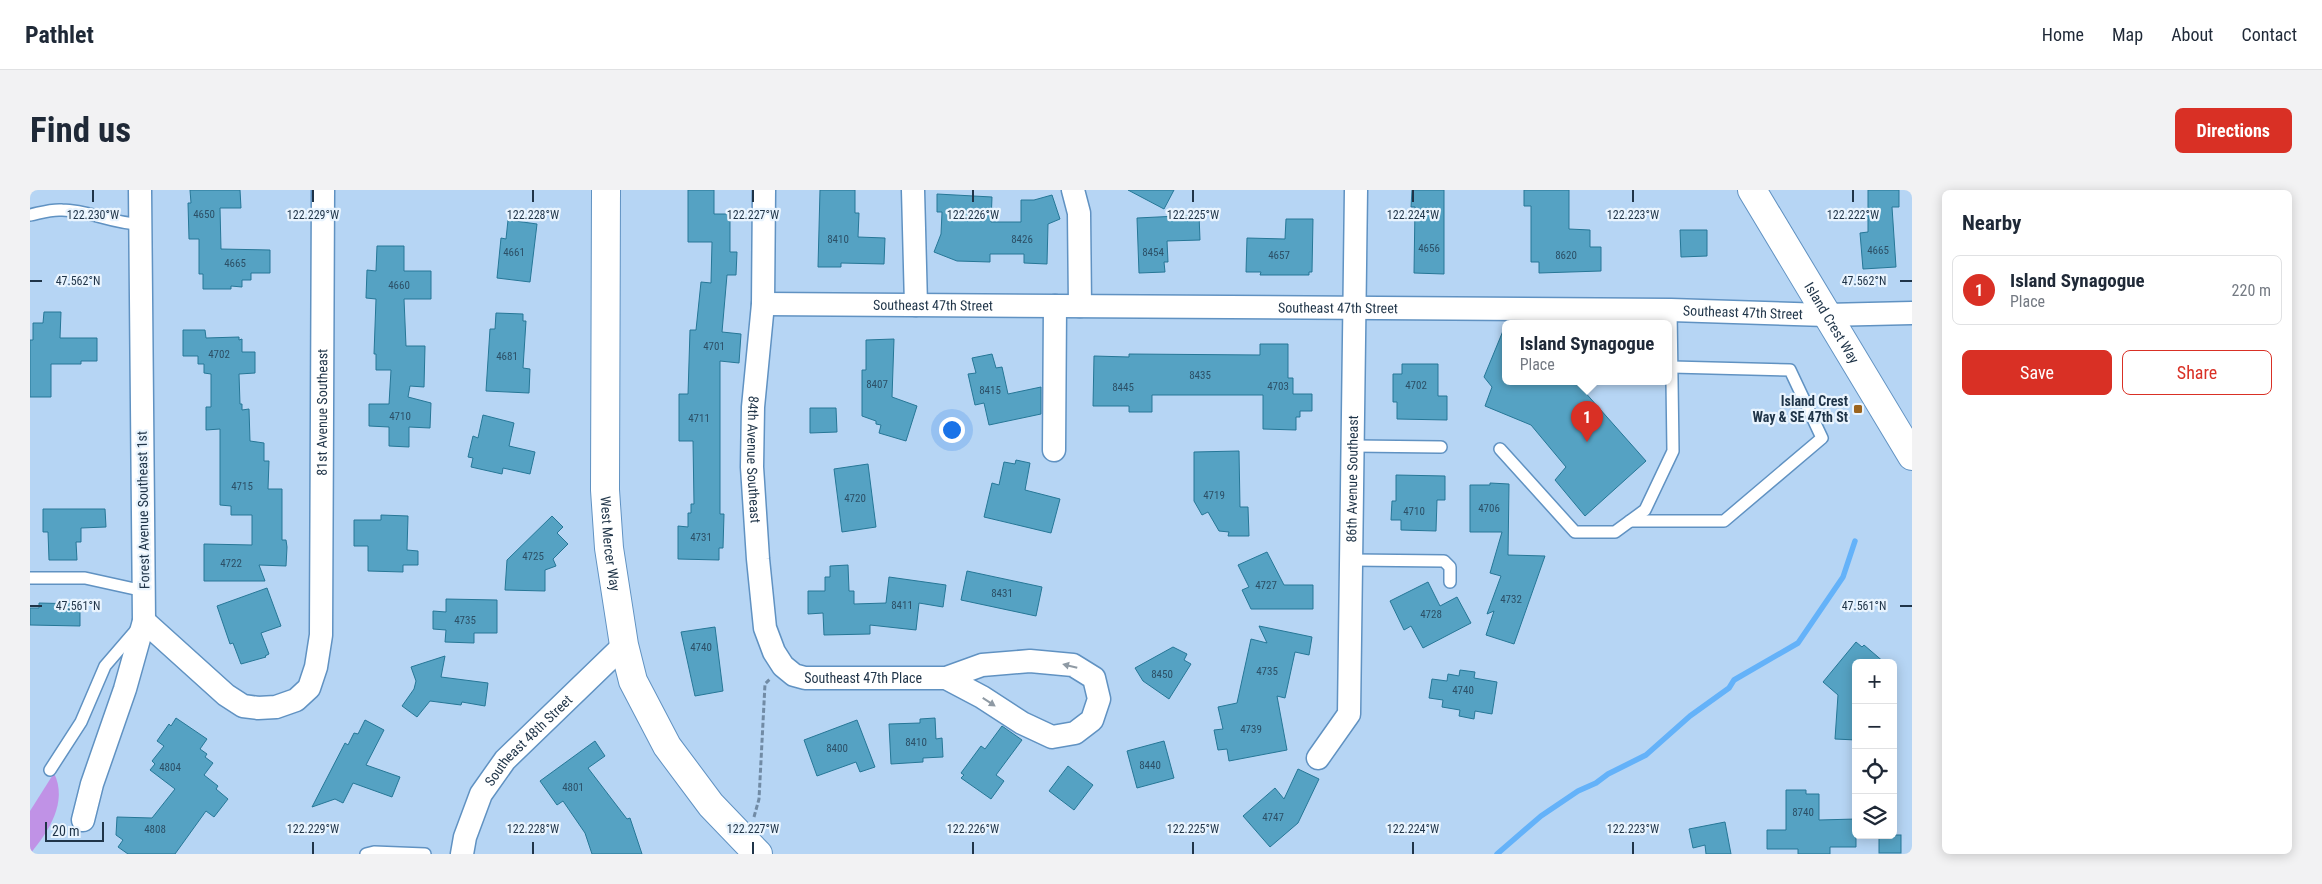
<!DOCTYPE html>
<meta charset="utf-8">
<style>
body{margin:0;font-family:"Roboto Condensed",sans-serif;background:#f2f2f3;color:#1f2937}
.controls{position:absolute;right:15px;bottom:15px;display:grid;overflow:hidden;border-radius:8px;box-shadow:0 2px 12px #0003}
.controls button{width:45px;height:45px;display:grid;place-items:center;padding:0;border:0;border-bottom:1px solid #e0e1e3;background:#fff;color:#1f2937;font:25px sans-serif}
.scale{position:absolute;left:15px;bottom:12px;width:59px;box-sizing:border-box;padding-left:5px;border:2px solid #1f3448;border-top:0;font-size:14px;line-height:18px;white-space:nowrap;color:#1f3448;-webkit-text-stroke:4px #e9f4fe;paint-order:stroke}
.you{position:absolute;left:921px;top:239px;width:18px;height:18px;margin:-12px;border:4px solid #fff;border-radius:50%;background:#1a73e8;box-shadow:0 0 0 8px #1a73e833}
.badge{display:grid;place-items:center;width:32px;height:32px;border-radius:50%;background:#d93025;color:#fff;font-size:16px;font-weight:700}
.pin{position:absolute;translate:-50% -41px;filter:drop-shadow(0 1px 2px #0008)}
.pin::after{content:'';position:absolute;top:26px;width:18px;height:15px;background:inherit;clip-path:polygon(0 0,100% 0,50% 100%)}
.popup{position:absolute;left:1472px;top:130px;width:170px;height:65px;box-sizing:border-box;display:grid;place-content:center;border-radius:8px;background:#fff;filter:drop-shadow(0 1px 4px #0005);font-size:16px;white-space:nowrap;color:#747a83}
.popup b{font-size:19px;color:#1f2937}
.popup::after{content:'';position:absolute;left:50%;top:100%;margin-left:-10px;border:10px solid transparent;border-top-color:#fff}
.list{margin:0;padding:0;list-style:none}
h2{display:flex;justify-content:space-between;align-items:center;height:65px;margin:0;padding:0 20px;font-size:21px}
h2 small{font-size:16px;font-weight:400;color:#747a83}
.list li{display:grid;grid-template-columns:32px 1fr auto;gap:15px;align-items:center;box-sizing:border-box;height:70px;margin:0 10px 10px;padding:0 10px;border:1px solid #e0e1e3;border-radius:8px}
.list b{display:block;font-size:19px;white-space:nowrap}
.list p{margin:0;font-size:16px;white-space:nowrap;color:#747a83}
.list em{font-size:16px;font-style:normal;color:#747a83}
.actions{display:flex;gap:10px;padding:15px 20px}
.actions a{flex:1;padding:11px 0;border:1px solid #d93025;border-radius:8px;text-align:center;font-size:18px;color:#d93025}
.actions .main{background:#d93025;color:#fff}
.icon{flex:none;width:28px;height:28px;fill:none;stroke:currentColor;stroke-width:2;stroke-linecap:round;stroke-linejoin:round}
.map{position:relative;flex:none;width:1882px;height:664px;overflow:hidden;border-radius:8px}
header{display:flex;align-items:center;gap:30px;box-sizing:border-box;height:70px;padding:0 25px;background:#fff;border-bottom:1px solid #e0e1e3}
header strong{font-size:24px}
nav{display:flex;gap:28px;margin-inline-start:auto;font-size:18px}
.intro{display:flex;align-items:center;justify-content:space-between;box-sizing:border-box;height:120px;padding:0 30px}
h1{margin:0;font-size:35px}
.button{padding:12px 22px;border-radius:8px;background:#d93025;color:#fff;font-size:18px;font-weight:700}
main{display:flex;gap:30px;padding:0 30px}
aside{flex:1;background:#fff;border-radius:8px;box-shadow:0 2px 12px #0003}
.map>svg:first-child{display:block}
</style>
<header>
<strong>Pathlet</strong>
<nav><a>Home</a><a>Map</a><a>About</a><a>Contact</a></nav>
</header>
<div class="intro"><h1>Find us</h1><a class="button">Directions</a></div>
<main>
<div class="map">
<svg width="1882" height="664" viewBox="0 0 1882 664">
<rect width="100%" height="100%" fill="#b6d5f4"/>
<path fill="#c092e6" d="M24 583C38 612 19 641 0 664V621Z"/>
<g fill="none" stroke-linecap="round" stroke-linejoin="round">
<path stroke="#64b2f9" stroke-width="5.5" d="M1467 664 1511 626 1548 601 1566 593 1578 584 1616 565 1660 526 1699 498 1704 490 1768 453 1813 387 1825 351"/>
</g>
<g fill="#55a2c3" stroke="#267797">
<path d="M160 0H210L211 18H190L191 59 240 60V83H221V90H212V97L201 96V99H173V84H169V49H159L158 13H161Z"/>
<path d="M658 0H684V24H700V62H707L706 85H697L692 142 711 144 709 173 690 171V324H694L693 358H689V370L648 369V336L658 337V323H661V314H664L663 251H649V204H658L660 140H666L671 92 681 93 682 52H658Z"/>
<path d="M790 0H825V23H829L828 47 855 48 854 74 811 73V77H788Z"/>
<path d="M1098 0H1144L1134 19Z"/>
<path d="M1382 0H1414V84L1384 83 1385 17H1381Z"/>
<path d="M1494 0H1539V39L1560 40V57H1571V81L1509 83V72H1501V16H1494Z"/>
<path d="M1838 0H1869V17H1862L1866 77 1833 79 1830 43 1838 42Z"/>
<path d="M907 4 962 7 961 32H991V10H1004L1022 5 1030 29 1018 34 1017 74 994 73V64H960V72L927 71 904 62 911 44 912 22H907Z"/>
<path d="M1169 25 1170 50 1137 51 1138 72H1134L1135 82 1109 83 1107 28Z"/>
<path d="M1256 29H1283L1282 82H1279V85H1230L1231 82H1216L1217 48 1255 49Z"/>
<path d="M478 30 507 34 500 92 467 88 471 48 476 49Z"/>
<path d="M1650 40H1677V66L1651 67Z"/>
<path d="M347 56H374V81H401V109H374L376 156H395L394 197 380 196 378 207 401 213 400 238 379 237V257L359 256V237L339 236V214H359L361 180H346V164H344L346 109 336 108 337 80 346 81Z"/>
<path d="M14 122H31L30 148H67V171H51V174H21V207H0V150H3V133H13Z"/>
<path d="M466 123 493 124V131H496L493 178 500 179 499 203 456 201 460 139H465Z"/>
<path d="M1475 136 1476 191H1545L1616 271 1555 326 1525 290 1536 277 1501 235 1455 216 1462 197 1454 187Z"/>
<path d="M153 140H175L176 148 209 147V150L212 149V162H225V183L209 184 210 214H212V220L219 219 220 251 234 253V271H239L238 299H252V350H256L257 357 256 376 229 375 235 391H174V354L222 355V325H201V316L190 315V239L176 240V217H181V184L174 183V174H168V166H153Z"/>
<path d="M864 149 862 207 887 216 876 251 849 243 851 235 846 234V231L832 226V180H836V150Z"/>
<path d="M1230 154H1258V188H1263V204H1282V221H1270V227H1266V240L1233 239V205H1122V222H1099V216H1063L1064 166 1099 167V164L1230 165Z"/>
<path d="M962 164 966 178 972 177 978 204 1011 197V224L959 235 954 213 945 215 938 184 946 183 942 168Z"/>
<path d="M1372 174H1408V206H1417V230L1367 229V212H1363V184H1372Z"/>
<path d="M780 218H806L807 242 780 243Z"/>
<path d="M453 225 484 233 479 256 505 262 500 284 473 278 472 284 441 277 443 268 438 267 443 246 448 248Z"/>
<path d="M1209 261 1210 317H1218L1219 346H1198L1199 342 1189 341 1178 322 1172 325 1164 311V262Z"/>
<path d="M986 270 1000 273 995 300 1030 309 1021 343 954 327 962 293 969 295 974 272 985 274Z"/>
<path d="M838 274 846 337 812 342 804 279Z"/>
<path d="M1366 285 1415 286V310H1407L1406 341 1371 340V330H1361L1362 311H1366Z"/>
<path d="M1460 293 1479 294 1478 365 1515 366 1484 454 1456 445 1464 421 1457 424 1471 386 1460 383 1472 342H1440V295H1460Z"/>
<path d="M13 319H75L76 337 51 338V352H46L47 370H19L18 342H13Z"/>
<path d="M351 325 378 326 377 360 388 361V375H373V382L338 381V356H324V330H351Z"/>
<path d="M522 326 533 337 527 343 538 354 523 369 526 376 515 380V401L475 400 477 370Z"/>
<path d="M1237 362 1254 395H1283V419H1221L1212 400 1219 397 1208 375Z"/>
<path d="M818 375 819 401H824V414L856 413 859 387 916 395 913 417 889 413 886 440 840 435V444L794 445 793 423 778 424V401H795V387H800V376Z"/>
<path d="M937 381 1012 397 1006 426 931 410Z"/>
<path d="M1398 392 1410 416 1427 407 1441 433 1393 458 1381 436 1374 440 1360 411Z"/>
<path d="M237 398 251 436 231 443 239 464 235 466 236 467 211 474 203 453 200 454 187 416Z"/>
<path d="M416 409 467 410V443H444V453L415 452 416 440 403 439V421L416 422Z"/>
<path d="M9 413 50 414V436L0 435V418H9Z"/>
<path d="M1229 436 1282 447 1279 465 1265 462 1255 508 1247 506 1257 560 1199 571 1197 559 1188 560 1184 540 1193 539 1188 517 1207 513 1221 449 1237 453Z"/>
<path d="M685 437 693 501 665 506 651 442Z"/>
<path d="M1826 452 1832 457 1834 455 1855 473H1826V550L1805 549 1808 505 1793 492Z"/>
<path d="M1143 457 1157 464 1154 470 1161 474 1139 509 1113 491 1105 478Z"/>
<path d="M415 466 411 487 458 493 455 516 432 512 431 515 400 511 387 527 372 516 384 499 386 491 381 477Z"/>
<path d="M1430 480 1445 482 1444 488 1467 492 1462 524 1445 521 1444 529 1429 526 1430 520 1412 517 1413 510 1399 508 1402 489 1417 491 1418 484 1429 486Z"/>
<path d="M146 528 177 549 170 559 177 564 175 567 183 573 174 585 188 596 186 599 198 609 184 627 176 621 145 664H98L88 657 93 650 86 645 87 627 122 628 145 599 120 580 125 574 122 571 134 556 127 551 139 534 141 536Z"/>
<path d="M905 528 906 549 912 548 913 567 893 568V572L861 574 859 534 890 533V529Z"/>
<path d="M335 530 354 540 336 575 370 587 362 607 323 593 313 613 305 609 282 617 315 553 318 555 324 543 328 544Z"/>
<path d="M827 530 845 577 830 582 826 572 787 586 774 550Z"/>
<path d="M972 536 992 550 966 585 974 591 961 609 931 588 934 585 931 583 951 556 955 559Z"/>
<path d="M565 551 575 566 558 578 597 629 600 628 612 664H562L555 643 533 611 527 615 510 591Z"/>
<path d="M1134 551 1144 588 1107 598 1097 561Z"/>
<path d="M1038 576 1063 595 1044 620 1019 601Z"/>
<path d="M1268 579 1289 589 1268 633 1240 657 1213 626 1245 598 1254 609Z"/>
<path d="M1756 600H1776V604H1789V630L1826 629V657H1800V664H1768V659H1737V640H1756Z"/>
<path d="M1695 632 1701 664H1676L1675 655 1663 658 1659 639Z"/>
<rect x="1849" y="645" width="22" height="18"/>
</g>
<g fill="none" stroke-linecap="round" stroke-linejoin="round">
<defs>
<g id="service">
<path d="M0 25C10 23 21 19 32 20 59 20 83 34 110 34"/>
<path d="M1324 256 1411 257"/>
<path d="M1470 259 1545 342H1585L1615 320 1643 261 1641 120"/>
<path d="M1600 331H1694L1792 248 1760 180 1642 177"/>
<path d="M1322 370 1414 371 1420 377V392"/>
<path d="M0 388H55L114 401"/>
<path d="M20 580 51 532 75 476 106 440"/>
<path d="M336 664 344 662 395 664"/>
</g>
<g id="minor">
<path id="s1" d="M734 0 733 114 723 217 722 277 728 369 735 438 744 462 753 476 764 485 775 488H916L952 475 1000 471 1043 475 1064 488 1069 509 1062 530 1045 543 1022 547 992 533 952 507 916 488"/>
<path d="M883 0 886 115"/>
<path d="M1043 0 1049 23 1050 116"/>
<path id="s2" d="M733 114 1641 120 1796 125 1882 123"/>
<path d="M1024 260 1025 116"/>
<path id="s3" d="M114 431 196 505 213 516 228 518 246 517 266 510 279 498 286 477 291 445 293 0"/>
<path id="s4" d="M1288 568 1319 524 1326 0"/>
<path d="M53 630 62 594 95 499 114 431 110 0"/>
<path id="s5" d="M432 664 435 647 451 604 475 570 594 455"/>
</g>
<g id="tertiary">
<path id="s6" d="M576 0 575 300 579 358 594 455 603 491 637 556 681 615 728 664"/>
</g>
<g id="secondary">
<path id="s7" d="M1722 0 1882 266"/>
</g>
</defs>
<use href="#service" stroke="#6092c2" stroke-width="14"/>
<use href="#minor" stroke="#6092c2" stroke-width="25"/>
<use href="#tertiary" stroke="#6092c2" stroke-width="30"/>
<use href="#secondary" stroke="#6092c2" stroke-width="30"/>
<path stroke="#718ba5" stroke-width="3" stroke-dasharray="5 2.5" stroke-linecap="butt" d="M724 627 729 609 735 494 740 489"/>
<use href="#service" stroke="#fff" stroke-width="11"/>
<use href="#minor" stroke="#fff" stroke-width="22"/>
<use href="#tertiary" stroke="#fff" stroke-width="28"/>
<use href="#secondary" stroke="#fff" stroke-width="28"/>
</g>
<defs><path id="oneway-solid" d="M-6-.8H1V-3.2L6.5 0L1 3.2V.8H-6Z" transform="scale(1.25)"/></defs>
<g fill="#8f9aa4">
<use href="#oneway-solid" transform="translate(1040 476) rotate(-166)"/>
<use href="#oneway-solid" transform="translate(959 512) rotate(33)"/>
</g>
<path fill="none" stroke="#1f3448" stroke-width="2" d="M63 0V12M283 0V12M503 0V12M723 0V12M943 0V12M1163 0V12M1383 0V12M1603 0V12M1823 0V12M0 91H12M1870 91H1882M0 416H12M1870 416H1882M283 652V664M503 652V664M723 652V664M943 652V664M1163 652V664M1383 652V664M1603 652V664"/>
<rect fill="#9b641e" stroke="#e9f4fe" stroke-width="2" x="1823" y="214" width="10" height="10" rx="2.5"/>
<g text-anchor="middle" stroke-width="4.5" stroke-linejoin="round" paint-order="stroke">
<g font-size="11" fill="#2c5067">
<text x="174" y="28">4650</text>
<text x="808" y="53">8410</text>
<text x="992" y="53">8426</text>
<text x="1399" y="62">4656</text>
<text x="1848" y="64">4665</text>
<text x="484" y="66">4661</text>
<text x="1123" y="66">8454</text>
<text x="1249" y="69">4657</text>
<text x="1536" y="69">8620</text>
<text x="205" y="77">4665</text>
<text x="369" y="99">4660</text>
<text x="684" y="160">4701</text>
<text x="189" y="168">4702</text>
<text x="477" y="170">4681</text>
<text x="1170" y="189">8435</text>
<text x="847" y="198">8407</text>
<text x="1386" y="199">4702</text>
<text x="1248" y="200">4703</text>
<text x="1093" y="201">8445</text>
<text x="960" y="204">8415</text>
<text x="370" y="230">4710</text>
<text x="669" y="232">4711</text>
<text x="212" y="300">4715</text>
<text x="1184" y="309">4719</text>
<text x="825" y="312">4720</text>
<text x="1459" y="322">4706</text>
<text x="1384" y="325">4710</text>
<text x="671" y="351">4731</text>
<text x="503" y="370">4725</text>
<text x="201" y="377">4722</text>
<text x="1236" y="399">4727</text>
<text x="972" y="407">8431</text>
<text x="1481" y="413">4732</text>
<text x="872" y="419">8411</text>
<text x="1401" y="428">4728</text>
<text x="435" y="434">4735</text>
<text x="671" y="461">4740</text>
<text x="1237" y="485">4735</text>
<text x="1132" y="488">8450</text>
<text x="1433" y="504">4740</text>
<text x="1221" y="543">4739</text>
<text x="886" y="556">8410</text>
<text x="807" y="562">8400</text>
<text x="1120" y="579">8440</text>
<text x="140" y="581">4804</text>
<text x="543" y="601">4801</text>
<text x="1773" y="626">8740</text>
<text x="1243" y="631">4747</text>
<text x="125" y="643">4808</text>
</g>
<g font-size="14" fill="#1f3448" stroke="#e9f4fe">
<text dy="5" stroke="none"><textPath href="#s2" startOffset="170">Southeast 47th Street</textPath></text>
<text dy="5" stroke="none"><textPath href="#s2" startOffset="575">Southeast 47th Street</textPath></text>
<text dy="5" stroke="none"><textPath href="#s2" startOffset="980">Southeast 47th Street</textPath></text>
<text dy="5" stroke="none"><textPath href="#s7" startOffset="155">Island Crest Way</textPath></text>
<text dy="5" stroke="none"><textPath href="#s3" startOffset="480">81st Avenue Southeast</textPath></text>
<text dy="5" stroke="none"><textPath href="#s1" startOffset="270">84th Avenue Southeast</textPath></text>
<text dy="5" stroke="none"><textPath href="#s4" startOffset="289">86th Avenue Southeast</textPath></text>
<text transform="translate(113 320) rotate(-91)" y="5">Forest Avenue Southeast 1st</text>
<text dy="5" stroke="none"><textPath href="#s6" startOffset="354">West Mercer Way</textPath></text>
<text dy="5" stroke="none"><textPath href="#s1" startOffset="565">Southeast 47th Place</textPath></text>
<text dy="5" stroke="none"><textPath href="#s5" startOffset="135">Southeast 48th Street</textPath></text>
</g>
<g font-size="14" font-weight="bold" fill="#1f3448" stroke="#e9f4fe" text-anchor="end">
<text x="1818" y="216">Island Crest<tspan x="1818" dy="16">Way &amp; SE 47th St</tspan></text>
</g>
</g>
<g font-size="12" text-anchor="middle" fill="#1f3448" stroke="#e9f4fe" stroke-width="4.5" stroke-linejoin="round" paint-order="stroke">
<text x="63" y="29">122.230°W</text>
<text x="283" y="29">122.229°W</text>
<text x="503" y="29">122.228°W</text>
<text x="723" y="29">122.227°W</text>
<text x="943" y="29">122.226°W</text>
<text x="1163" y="29">122.225°W</text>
<text x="1383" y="29">122.224°W</text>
<text x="1603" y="29">122.223°W</text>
<text x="1823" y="29">122.222°W</text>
<text x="48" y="95">47.562°N</text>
<text x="1834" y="95">47.562°N</text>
<text x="48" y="420">47.561°N</text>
<text x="1834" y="420">47.561°N</text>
<text x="283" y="643">122.229°W</text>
<text x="503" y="643">122.228°W</text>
<text x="723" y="643">122.227°W</text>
<text x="943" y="643">122.226°W</text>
<text x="1163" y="643">122.225°W</text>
<text x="1383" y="643">122.224°W</text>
<text x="1603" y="643">122.223°W</text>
</g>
</svg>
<div class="controls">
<button>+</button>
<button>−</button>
<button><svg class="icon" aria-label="locate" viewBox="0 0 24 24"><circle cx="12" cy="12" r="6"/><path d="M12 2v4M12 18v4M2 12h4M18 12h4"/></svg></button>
<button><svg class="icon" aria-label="layers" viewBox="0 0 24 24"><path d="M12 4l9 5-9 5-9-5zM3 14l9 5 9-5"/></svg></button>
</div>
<div class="scale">20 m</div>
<div class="you"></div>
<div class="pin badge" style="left:1557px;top:252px">1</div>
<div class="popup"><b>Island Synagogue</b>Place</div>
</div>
<aside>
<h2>Nearby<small></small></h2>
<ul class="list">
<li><span class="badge">1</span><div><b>Island Synagogue</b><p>Place</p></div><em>220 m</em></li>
</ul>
<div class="actions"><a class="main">Save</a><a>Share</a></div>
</aside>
</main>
